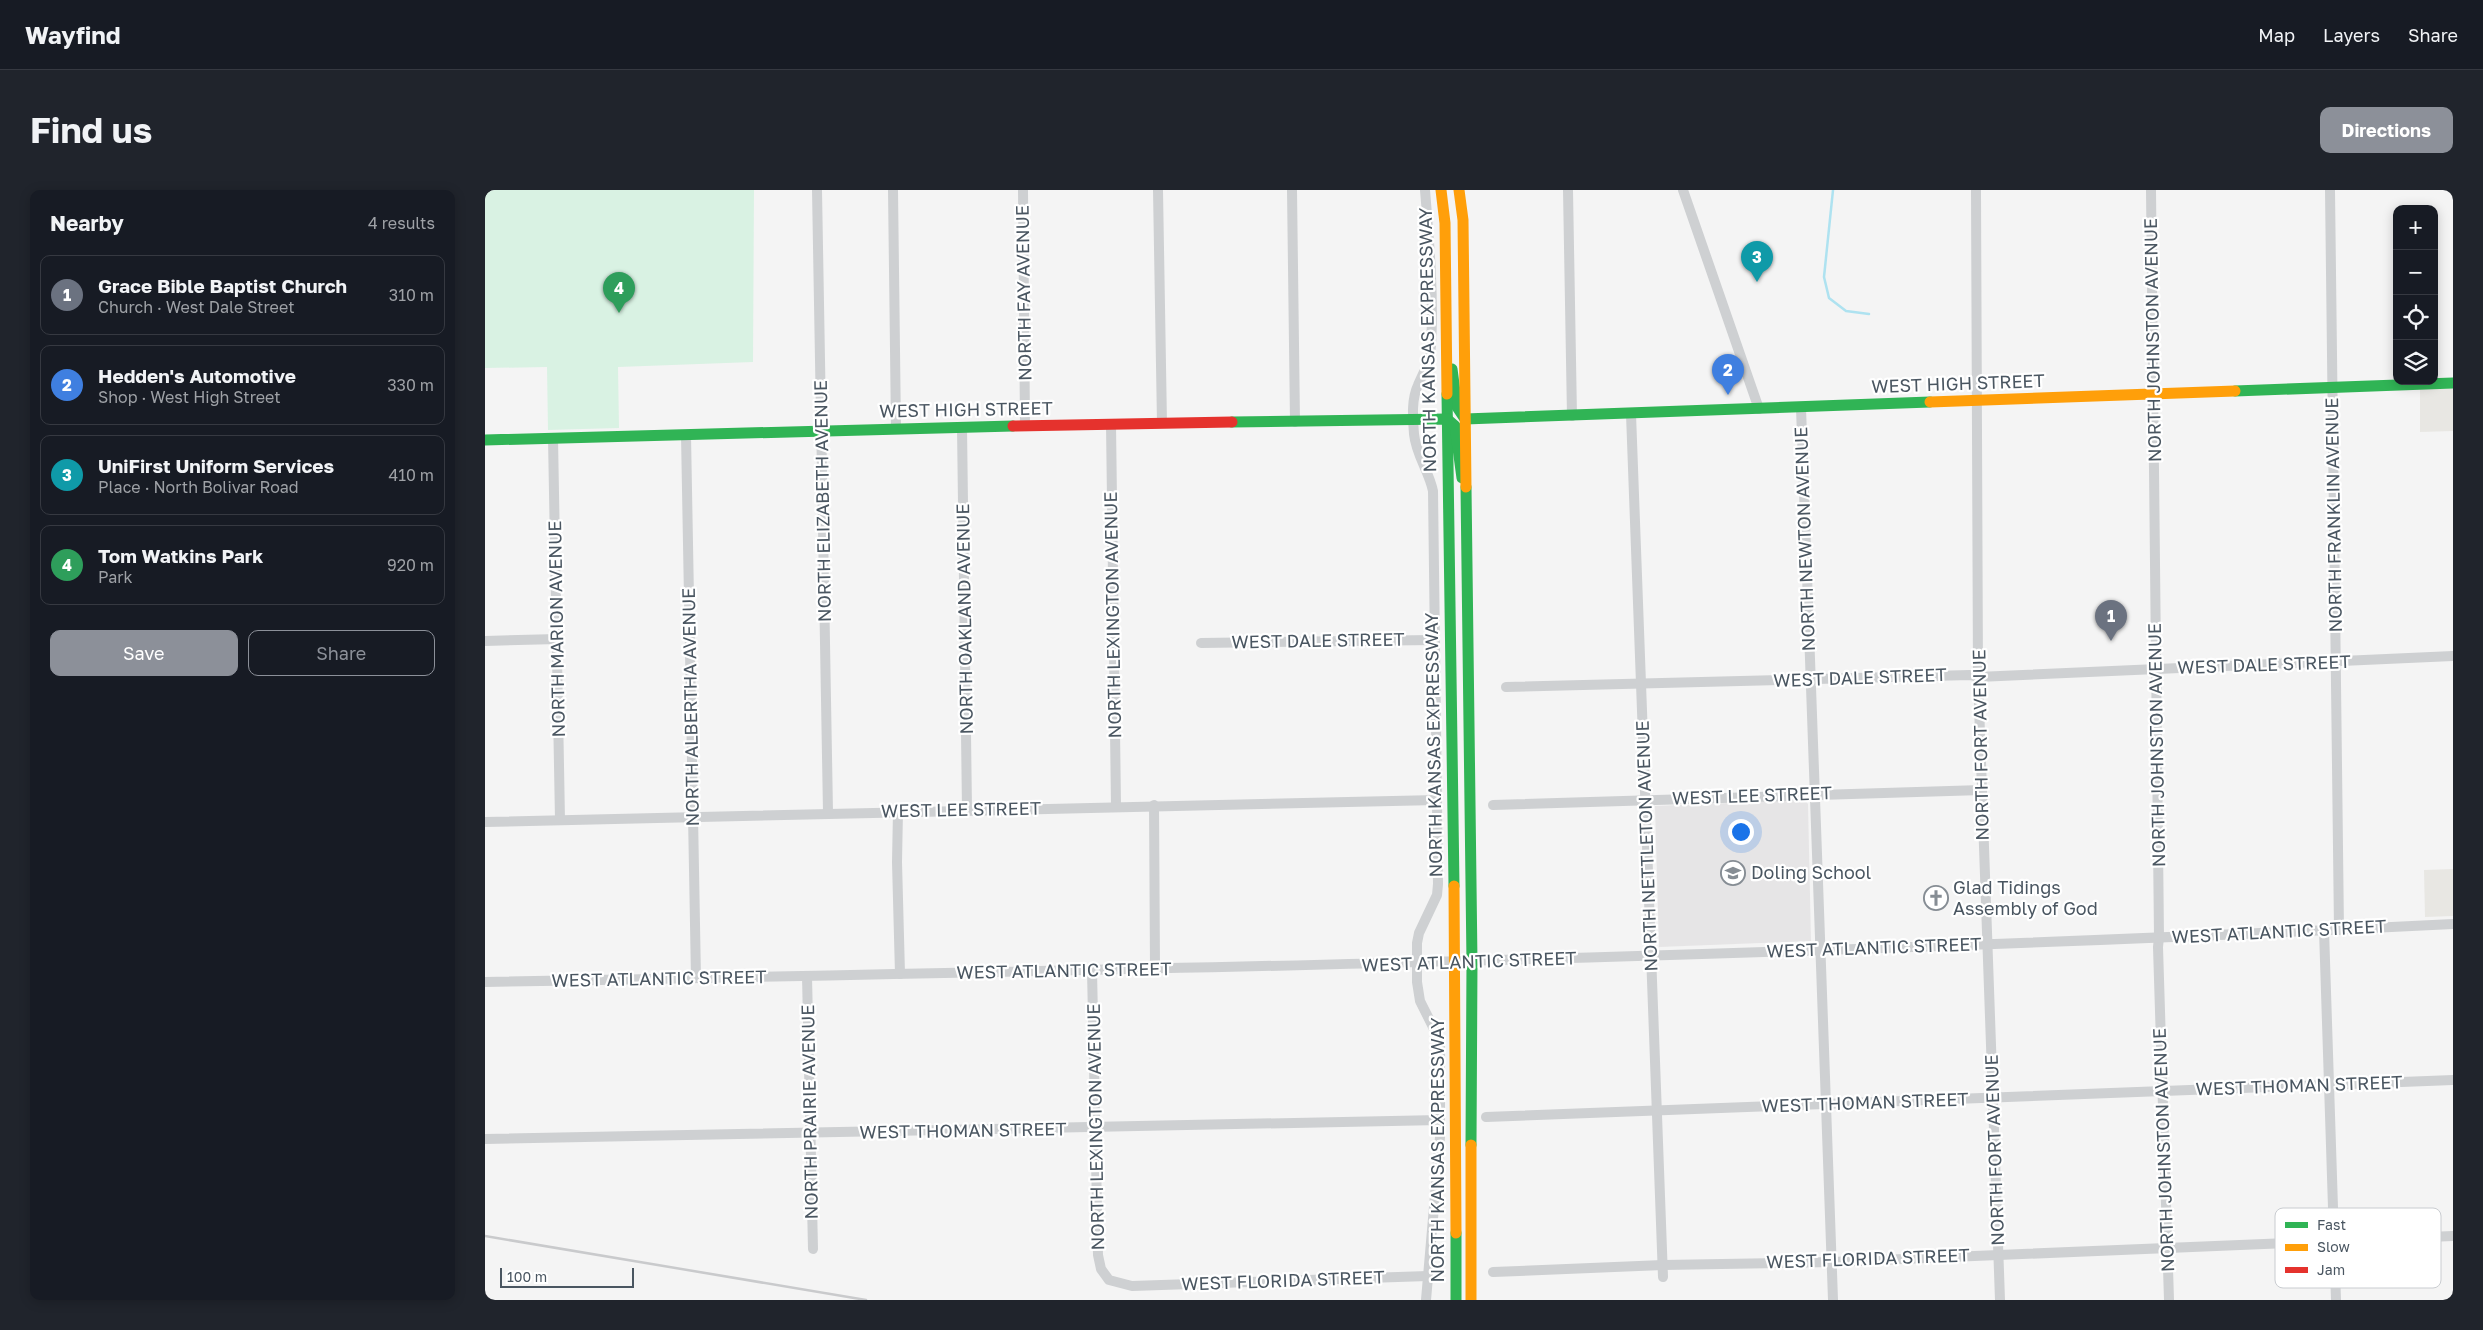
<!DOCTYPE html>
<meta charset="utf-8">
<style>
body{margin:0;font-family:"Golos Text",sans-serif;background:#20242c;color:#f1f3f6}
.controls{position:absolute;right:15px;top:15px;display:grid;overflow:hidden;border-radius:10px;box-shadow:0 2px 12px #0003}
.controls button{width:45px;height:45px;display:grid;place-items:center;padding:0;border:0;border-bottom:1px solid #363941;background:#171b24;color:#f1f3f6;font:25px sans-serif}
.scale{position:absolute;left:15px;bottom:12px;width:134px;box-sizing:border-box;padding-left:5px;border:2px solid #4a5661;border-top:0;font-size:14px;line-height:18px;white-space:nowrap;color:#4a5661;-webkit-text-stroke:4px #fff;paint-order:stroke}
.you{position:absolute;left:1255px;top:641px;width:18px;height:18px;margin:-12px;border:4px solid #fff;border-radius:50%;background:#1a73e8;box-shadow:0 0 0 8px #1a73e833}
.badge{display:grid;place-items:center;width:32px;height:32px;border-radius:50%;background:#8c9099;color:#fff;font-size:16px;font-weight:700}
.pin{position:absolute;translate:-50% -41px;filter:drop-shadow(0 1px 2px #0008)}
.pin::after{content:'';position:absolute;top:26px;width:18px;height:15px;background:inherit;clip-path:polygon(0 0,100% 0,50% 100%)}
.list{margin:0;padding:0;list-style:none}
h2{display:flex;justify-content:space-between;align-items:center;height:65px;margin:0;padding:0 20px;font-size:21px}
h2 small{font-size:16px;font-weight:400;color:#9ea1a6}
.list li{display:grid;grid-template-columns:32px 1fr auto;gap:15px;align-items:center;box-sizing:border-box;height:80px;margin:0 10px 10px;padding:0 10px;border:1px solid #363941;border-radius:10px}
.list b{display:block;font-size:19px;white-space:nowrap}
.list p{margin:0;font-size:16px;white-space:nowrap;color:#9ea1a6}
.list em{font-size:16px;font-style:normal;color:#9ea1a6}
.actions{display:flex;gap:10px;padding:15px 20px}
.actions a{flex:1;padding:11px 0;border:1px solid #8c9099;border-radius:10px;text-align:center;font-size:18px;color:#8c9099}
.actions .main{background:#8c9099;color:#fff}
.icon{flex:none;width:28px;height:28px;fill:none;stroke:currentColor;stroke-width:2;stroke-linecap:round;stroke-linejoin:round}
.map{position:relative;flex:none;width:1968px;height:1110px;overflow:hidden;border-radius:10px}
header{display:flex;align-items:center;gap:30px;box-sizing:border-box;height:70px;padding:0 25px;background:#171b24;border-bottom:1px solid #363941}
header strong{font-size:24px}
nav{display:flex;gap:28px;margin-inline-start:auto;font-size:18px}
.intro{display:flex;align-items:center;justify-content:space-between;box-sizing:border-box;height:120px;padding:0 30px}
h1{margin:0;font-size:35px}
.button{padding:12px 22px;border-radius:10px;background:#8c9099;color:#fff;font-size:18px;font-weight:700}
main{display:flex;gap:30px;padding:0 30px}
aside{flex:1;background:#171b24;border-radius:10px;box-shadow:0 2px 12px #0003}
.map>svg:first-child{display:block}
</style>
<header>
<strong>Wayfind</strong>
<nav><a>Map</a><a>Layers</a><a>Share</a></nav>
</header>
<div class="intro"><h1>Find us</h1><a class="button">Directions</a></div>
<main>
<aside>
<h2>Nearby<small>4 results</small></h2>
<ul class="list">
<li><span class="badge" style="background:#6b7280">1</span><div><b>Grace Bible Baptist Church</b><p>Church · West Dale Street</p></div><em>310 m</em></li>
<li><span class="badge" style="background:#3f7fe0">2</span><div><b>Hedden's Automotive</b><p>Shop · West High Street</p></div><em>330 m</em></li>
<li><span class="badge" style="background:#0f9aa8">3</span><div><b>UniFirst Uniform Services</b><p>Place · North Bolivar Road</p></div><em>410 m</em></li>
<li><span class="badge" style="background:#2e9e5b">4</span><div><b>Tom Watkins Park</b><p>Park</p></div><em>920 m</em></li>
</ul>
<div class="actions"><a class="main">Save</a><a>Share</a></div>
</aside>
<div class="map">
<svg width="1968" height="1110" viewBox="0 0 1968 1110">
<rect width="100%" height="100%" fill="#f4f4f4"/>
<g fill="#e8e7e3">
<path d="M1968 198V241L1935 242V199Z"/>
<path d="M1968 679V726L1940 727 1939 680Z"/>
</g>
<path fill="#e6e5e6" d="M1320 610 1323 614 1326 751 1174 757 1170 616Z"/>
<path fill="#d9f2e3" d="M0 0H269L268 172 133 177 134 238 63 240 62 177 0 178Z"/>
<g fill="none" stroke-linecap="round" stroke-linejoin="round">
<path stroke="#aee2f0" stroke-width="2.5" d="M1348 0 1339 87 1344 108 1361 121 1384 124"/>
<g stroke="#ced0d2" stroke-width="10">
<path d="M332 0 343 622"/>
<path d="M408 0 411 239"/>
<path d="M538 0 540 236"/>
<path d="M673 0 677 233"/>
<path d="M807 0 810 232"/>
<path d="M940 0C944 50 949 106 946 156 945 172 939 181 933 195 926 210 928 229 929 244 931 265 944 281 948 301L953 694 952 705 934 743 932 753V792L935 811 955 851V947L941 1110"/>
<path d="M1083 0 1087 226"/>
<path d="M1198 0 1274 219"/>
<path d="M1491 0 1493 487 1515 1110"/>
<path d="M1666 0 1674 747 1673 757 1684 1110"/>
<path d="M1845 0 1854 740"/>
<path d="M1316 218 1348 1110"/>
<path d="M1146 224 1178 1087"/>
<path d="M626 234 631 616"/>
<path d="M477 237 482 620"/>
<path d="M201 245 211 788"/>
<path d="M68 248 75 630"/>
<path d="M0 451 73 449"/>
<path d="M716 453 949 450"/>
<path d="M1021 497 1485 485 1493 487 1968 466"/>
<path d="M669 615 670 778"/>
<path d="M1008 615 1497 600"/>
<path d="M413 621 412 672 415 784"/>
<path d="M0 632 952 610"/>
<path d="M1839 740 1851 1110"/>
<path d="M607 780 613 1065 616 1079 624 1090 647 1096 943 1086"/>
<path d="M322 786 328 1059"/>
<path d="M0 792C656 780 1312 767 1968 734"/>
<path d="M1001 927 1968 890"/>
<path d="M0 949 955 930"/>
<path d="M1008 1082 1178 1075 1347 1072 1968 1046"/>
</g>
<g stroke="#30b455" stroke-width="11">
<path d="M967 179 972 217 980 229 1445 212"/>
<path d="M1750 201 1968 193"/>
<path d="M962 204 969 696"/>
<path d="M747 232 962 229 970 236 977 288"/>
<path d="M0 250 528 236"/>
<path d="M981 297 987 772 986 955"/>
<path d="M971 1110V1043"/>
</g>
<g stroke="#ff9f0a" stroke-width="11">
<path d="M956 0 960 33 962 204"/>
<path d="M974 0 978 30 981 297"/>
<path d="M1445 212 1750 201"/>
<path d="M969 696 971 1043"/>
<path d="M986 1110V955"/>
</g>
<path stroke="#e5322d" stroke-width="11" d="M528 236 747 232"/>
<path stroke="#c9cacc" stroke-width="2.5" d="M0 1046 381 1110"/>
</g>
<defs>
<symbol id="school-ring" viewBox="-11 -11 22 22"><circle r="9.5" fill="#fff" stroke="#868d94" stroke-width="1.5"/><path d="M0-5L7-2L0 1L-7-2ZM-4 1L0 2.5L4 1V4Q0 6-4 4Z" fill="#868d94"/></symbol>
<symbol id="church-ring" viewBox="-11 -11 22 22"><circle r="9.5" fill="#fff" stroke="#868d94" stroke-width="1.5"/><path d="M-1.2-6h2.4v3.5h3.3v2.4h-3.3V6h-2.4V-.1h-3.3v-2.4h3.3Z" fill="#868d94"/></symbol>
</defs>
<g fill-rule="evenodd">
<use href="#school-ring" x="1234" y="669" width="28" height="28"/>
<use href="#church-ring" x="1437" y="694" width="28" height="28"/>
</g>
<g text-anchor="middle" stroke-width="4.5" stroke-linejoin="round" paint-order="stroke">
<g font-size="18" fill="#4a5661" stroke="#fff">
<text transform="translate(539 103) rotate(-91)" y="6">NORTH FAY AVENUE</text>
<text transform="translate(943 150) rotate(-91)" y="6">NORTH KANSAS EXPRESSWAY</text>
<text transform="translate(1668 150) rotate(-91)" y="6">NORTH JOHNSTON AVENUE</text>
<text transform="translate(1473 194) rotate(-2)" y="6">WEST HIGH STREET</text>
<text transform="translate(481 220) rotate(-1)" y="6">WEST HIGH STREET</text>
<text transform="translate(338 311) rotate(-91)" y="6">NORTH ELIZABETH AVENUE</text>
<text transform="translate(1849 325) rotate(-91)" y="6">NORTH FRANKLIN AVENUE</text>
<text transform="translate(1320 349) rotate(-92)" y="6">NORTH NEWTON AVENUE</text>
<text transform="translate(628 425) rotate(-91)" y="6">NORTH LEXINGTON AVENUE</text>
<text transform="translate(480 429) rotate(-91)" y="6">NORTH OAKLAND AVENUE</text>
<text transform="translate(72 439) rotate(-91)" y="6">NORTH MARION AVENUE</text>
<text transform="translate(833 451) rotate(-1)" y="6">WEST DALE STREET</text>
<text transform="translate(1779 475) rotate(-2)" y="6">WEST DALE STREET</text>
<text transform="translate(1375 488) rotate(-2)" y="6">WEST DALE STREET</text>
<text transform="translate(206 517) rotate(-91)" y="6">NORTH ALBERTHA AVENUE</text>
<text transform="translate(949 555) rotate(-91)" y="6">NORTH KANSAS EXPRESSWAY</text>
<text transform="translate(1496 555) rotate(-91)" y="6">NORTH FORT AVENUE</text>
<text transform="translate(1672 555) rotate(-91)" y="6">NORTH JOHNSTON AVENUE</text>
<text transform="translate(1267 606) rotate(-2)" y="6">WEST LEE STREET</text>
<text transform="translate(476 620) rotate(-1)" y="6">WEST LEE STREET</text>
<text transform="translate(1162 656) rotate(-92)" y="6">NORTH NETTLETON AVENUE</text>
<text transform="translate(1794 742) rotate(-3)" y="6">WEST ATLANTIC STREET</text>
<text transform="translate(1389 758) rotate(-2)" y="6">WEST ATLANTIC STREET</text>
<text transform="translate(984 772) rotate(-2)" y="6">WEST ATLANTIC STREET</text>
<text transform="translate(579 781) rotate(-1)" y="6">WEST ATLANTIC STREET</text>
<text transform="translate(174 789) rotate(-1)" y="6">WEST ATLANTIC STREET</text>
<text transform="translate(1814 896) rotate(-2)" y="6">WEST THOMAN STREET</text>
<text transform="translate(1380 913) rotate(-2)" y="6">WEST THOMAN STREET</text>
<text transform="translate(325 922) rotate(-91)" y="6">NORTH PRAIRIE AVENUE</text>
<text transform="translate(611 937) rotate(-91)" y="6">NORTH LEXINGTON AVENUE</text>
<text transform="translate(478 941) rotate(-1)" y="6">WEST THOMAN STREET</text>
<text transform="translate(953 960) rotate(-90)" y="6">NORTH KANSAS EXPRESSWAY</text>
<text transform="translate(1510 960) rotate(-92)" y="6">NORTH FORT AVENUE</text>
<text transform="translate(1679 960) rotate(-92)" y="6">NORTH JOHNSTON AVENUE</text>
<text transform="translate(1383 1069) rotate(-2)" y="6">WEST FLORIDA STREET</text>
<text transform="translate(798 1091) rotate(-2)" y="6">WEST FLORIDA STREET</text>
</g>
<g font-size="18" fill="#4a5661" stroke="#fff" text-anchor="start">
<text x="1266" y="689">Doling School</text>
<text x="1468" y="704">Glad Tidings<tspan x="1468" dy="21">Assembly of God</tspan></text>
</g>
</g>
<rect x="1790" y="1018" width="166" height="80" rx="8" fill="#fff" stroke="#c9ccd0" stroke-width="1"/>
<rect x="1800" y="1032" width="23" height="6" fill="#30b455"/>
<rect x="1800" y="1054" width="23" height="7" fill="#ff9f0a"/>
<rect x="1800" y="1077" width="23" height="6" fill="#e5322d"/>
<g font-size="14" fill="#4a5661">
<text x="1832" y="1040">Fast</text>
<text x="1832" y="1062">Slow</text>
<text x="1832" y="1085">Jam</text>
</g>
</svg>
<div class="controls">
<button>+</button>
<button>−</button>
<button><svg class="icon" aria-label="locate" viewBox="0 0 24 24"><circle cx="12" cy="12" r="6"/><path d="M12 2v4M12 18v4M2 12h4M18 12h4"/></svg></button>
<button><svg class="icon" aria-label="layers" viewBox="0 0 24 24"><path d="M12 4l9 5-9 5-9-5zM3 14l9 5 9-5"/></svg></button>
</div>
<div class="scale">100 m</div>
<div class="you"></div>
<div class="pin badge" style="left:1626px;top:451px;background:#6b7280">1</div>
<div class="pin badge" style="left:1243px;top:205px;background:#3f7fe0">2</div>
<div class="pin badge" style="left:1272px;top:92px;background:#0f9aa8">3</div>
<div class="pin badge" style="left:134px;top:123px;background:#2e9e5b">4</div>
</div>
</main>
